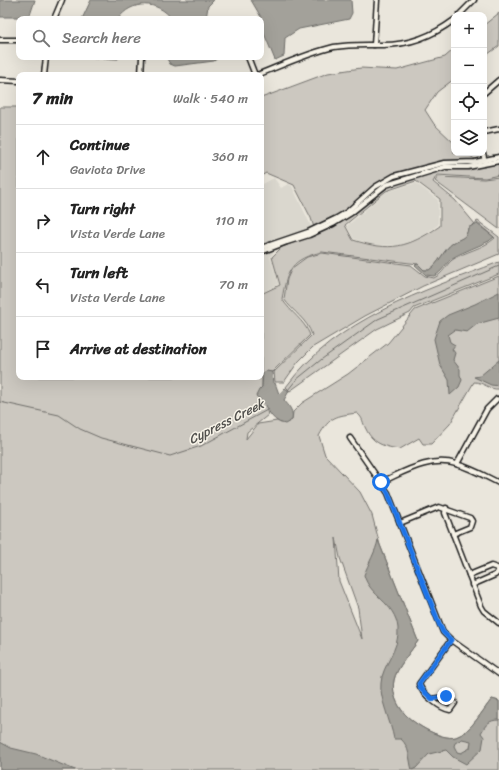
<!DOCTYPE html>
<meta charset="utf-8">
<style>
body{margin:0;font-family:Sriracha,sans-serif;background:#f6f6f6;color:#222}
.controls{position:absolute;right:12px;top:12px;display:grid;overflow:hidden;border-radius:8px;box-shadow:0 4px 16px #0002}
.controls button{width:36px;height:36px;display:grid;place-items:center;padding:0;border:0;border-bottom:1px solid #e0e0e0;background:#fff;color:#222;font:20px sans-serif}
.stop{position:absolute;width:12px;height:12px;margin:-9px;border:3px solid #1a73e8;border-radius:50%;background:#fff}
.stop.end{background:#1a73e8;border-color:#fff;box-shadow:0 1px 4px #0008}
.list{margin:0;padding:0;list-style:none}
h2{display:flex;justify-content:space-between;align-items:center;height:52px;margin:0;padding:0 16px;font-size:17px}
h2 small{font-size:13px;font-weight:400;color:#767676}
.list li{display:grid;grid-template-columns:26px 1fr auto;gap:12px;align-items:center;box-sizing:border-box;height:64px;padding:0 16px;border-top:1px solid #e0e0e0}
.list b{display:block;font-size:15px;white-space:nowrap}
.list p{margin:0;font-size:13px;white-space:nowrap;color:#767676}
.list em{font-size:13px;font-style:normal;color:#767676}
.icon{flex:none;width:22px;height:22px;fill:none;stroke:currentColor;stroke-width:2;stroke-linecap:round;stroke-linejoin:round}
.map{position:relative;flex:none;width:499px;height:770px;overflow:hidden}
.search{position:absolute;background:#fff;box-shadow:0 4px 16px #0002;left:16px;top:16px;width:248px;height:44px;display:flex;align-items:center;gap:10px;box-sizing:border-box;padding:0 14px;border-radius:8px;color:#767676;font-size:15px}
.panel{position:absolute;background:#fff;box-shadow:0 4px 16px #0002;left:16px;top:72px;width:248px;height:308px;border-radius:8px}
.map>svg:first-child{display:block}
</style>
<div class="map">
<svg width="499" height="770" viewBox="0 0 499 770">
<rect width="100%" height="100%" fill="#eae6dc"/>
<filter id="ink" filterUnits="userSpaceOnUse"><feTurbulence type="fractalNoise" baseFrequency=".025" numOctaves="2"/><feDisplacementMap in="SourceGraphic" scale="8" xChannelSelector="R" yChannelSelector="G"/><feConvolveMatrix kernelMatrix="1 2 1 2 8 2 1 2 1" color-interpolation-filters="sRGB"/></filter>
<g filter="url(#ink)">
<g fill="#dad7ce">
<path d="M274 178 281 188 288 184 292 186 312 228 261 246V185Z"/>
<path d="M416 183 438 200V225L420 238 402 245 376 246 354 239 347 226 386 192Z"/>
<path d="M272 250 273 253 270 257 279 284 261 293V254Z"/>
</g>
<g fill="#ccc8c0" stroke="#74726e" fill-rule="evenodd">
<path d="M499 13V46L484 57V25Z"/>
<path d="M454 49V79L437 92 425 110 434 124 454 143V153H465L475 159 499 154V175L485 178 437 175 433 182 455 200 475 224 468 228C467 239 461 238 453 243 443 250 440 263 429 270H424L418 264 322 252C291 259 287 270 282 299 291 313 304 320 310 335L272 372H267L262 377V387L259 398 265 403 268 415 247 432 246 439 258 424 277 421 281 423 292 420 293 412 302 403 348 374 388 343 415 310 499 276V389C489 390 484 382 474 382L450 424 431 444H423L419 438 400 449C385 447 373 444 366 429 362 422 364 419 357 413 336 416 330 416 319 436L325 455 360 492 372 515 380 545 418 641C411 651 396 669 394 680 392 690 395 701 401 709 409 722 441 741 456 737 471 732 482 711 492 699L499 701V770H0V107H19V377H261V294L280 285 272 257 282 247 316 234 311 218 294 185 266 173 261 176V98L328 73 361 68 397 70 445 57ZM416 181 440 199V226C407 248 391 252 353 240L345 225 386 191ZM336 538 340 558 358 608 362 639 339 581Z"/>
<path d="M438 177 484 179 499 177V229L435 181Z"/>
<path d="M478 221 499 237V254L423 286 365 316 313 347 298 362 284 382H275L274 372 312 335C307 319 293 312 284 299L287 279 292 268 307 257 322 253 411 265 425 276 434 278C444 273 445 266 452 260 465 251 483 249 495 238L476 222Z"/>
<path d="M499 262V274L414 308 410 313 377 329 290 391 286 387C336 319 423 291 499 262Z"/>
</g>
<g fill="#a3a19a" stroke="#6d6c68" fill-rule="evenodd">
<path d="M0 0H35L30 15 25 17H0Z"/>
<path d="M91 0H214L208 6 206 19H172C158 0 131 0 118 19H82Z"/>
<path d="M251 0H351L352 13 349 19 299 29 285 38 284 56 275 60 261 26V17Z"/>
<path d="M78 57H119L118 59Z"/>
<path d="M166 57H219L214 61 175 66 170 64Z"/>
<path d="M475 224H477L494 237 489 241C477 247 465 251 454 257 445 263 443 272 434 276L426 275 415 265 418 264 424 270H429C440 263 443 250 453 243 460 238 467 239 468 228Z"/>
<path d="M499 292V318L477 324 467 332 455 330 448 335 450 342 455 345 452 349 455 353 453 360 460 369V375L462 380 459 387 450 395 449 380 440 365 434 339 440 321 448 315 475 304Z"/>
<path d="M499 360V386L491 385 474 377 480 376Z"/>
<path d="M267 371 272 372 273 383H275L279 394 285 388 289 391 284 400C289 406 294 411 292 420L285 424C268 421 269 404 256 396L259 390 262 387 263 372Z"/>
<path d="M378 540 418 641C411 651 396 669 394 680 392 690 395 701 401 709 409 722 441 741 456 737 471 732 482 711 492 699L499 701V720C489 720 486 724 481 733L484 737 482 749 466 764 453 757 446 750 429 754 416 768 412 770C409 760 410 747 401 739H394C391 722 379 698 381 683 382 665 400 650 398 628 395 602 370 597 364 575 368 564 376 551 378 540ZM462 739 471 741 470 748 461 753 457 752 454 746 455 743Z"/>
<path d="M0 742 11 748 36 754 75 770H0Z"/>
</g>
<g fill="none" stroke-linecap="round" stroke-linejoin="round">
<g stroke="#6d6c68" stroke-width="1">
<path d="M288 390 296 380 322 359 378 319 499 266"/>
<path d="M0 402 59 415 80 429 101 438 170 456 201 446 269 409"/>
</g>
<defs>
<g id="minor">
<path d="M459 15 474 0"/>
<path d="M54 19 62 0"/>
<path d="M0 40H19"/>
<path d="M374 45 377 0"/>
<path d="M248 57 255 75"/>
<path d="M44 75 46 57"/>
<path d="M141 75 142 57"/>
<path d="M257 75C282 65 308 53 334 47 351 44 367 45 383 45 409 45 434 35 454 20"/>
<path d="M0 80 19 81"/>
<path d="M484 93 499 80"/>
<path d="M484 132 499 129"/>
<path d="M483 153 485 162"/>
<path d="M261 248 308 232 337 218 347 212 375 187 394 176 444 163 475 162 499 157"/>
<path d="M261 252 287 242 309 235 333 224 351 213 386 185 445 167H468L499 161"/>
<path d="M350 438 388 493 443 632 451 640 499 674"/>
<path d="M457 464 487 409 497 399"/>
<path d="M381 482C404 472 430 456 456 464 471 468 485 476 499 483"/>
<path d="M446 508 445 513 481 606 484 611 499 623"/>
<path d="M400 523 439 507 470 518 472 521 470 527 453 534"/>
<path d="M469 575 491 566 497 568 498 572 495 575 472 585"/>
<path d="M432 699 451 696 455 703 450 710C441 709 422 694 419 684L451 640"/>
</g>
</defs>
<use href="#minor" stroke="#1c1c1c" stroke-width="7"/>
<use href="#minor" stroke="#f7f3e8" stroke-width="4"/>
</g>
</g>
<g fill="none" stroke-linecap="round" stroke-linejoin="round" filter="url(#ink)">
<path stroke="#1a73e8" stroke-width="5" d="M381 482 388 493 440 626 443 632 451 640 419 684 421 689 432 699 446 696"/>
</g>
<g text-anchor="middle" stroke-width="3" stroke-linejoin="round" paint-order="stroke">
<g font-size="13" font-style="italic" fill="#52514e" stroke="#f7f3e8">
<text transform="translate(226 421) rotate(-27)" y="5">Cypress Creek</text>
</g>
</g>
</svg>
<div class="controls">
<button>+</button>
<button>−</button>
<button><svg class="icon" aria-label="locate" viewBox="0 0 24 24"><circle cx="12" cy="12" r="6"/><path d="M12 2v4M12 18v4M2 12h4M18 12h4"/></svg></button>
<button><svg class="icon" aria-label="layers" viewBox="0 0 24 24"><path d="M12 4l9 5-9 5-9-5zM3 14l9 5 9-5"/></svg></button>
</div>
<div class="stop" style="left:381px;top:482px"></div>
<div class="stop end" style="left:446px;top:696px"></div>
<div class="search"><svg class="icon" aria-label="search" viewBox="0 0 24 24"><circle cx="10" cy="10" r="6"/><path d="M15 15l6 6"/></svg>Search here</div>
<section class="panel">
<h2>7 min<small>Walk · 540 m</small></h2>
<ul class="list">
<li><svg class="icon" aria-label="ahead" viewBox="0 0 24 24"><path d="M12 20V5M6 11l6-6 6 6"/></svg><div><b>Continue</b><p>Gaviota Drive</p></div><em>360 m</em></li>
<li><svg class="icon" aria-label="right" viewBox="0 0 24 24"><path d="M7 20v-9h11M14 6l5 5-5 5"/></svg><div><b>Turn right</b><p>Vista Verde Lane</p></div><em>110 m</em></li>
<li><svg class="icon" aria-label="left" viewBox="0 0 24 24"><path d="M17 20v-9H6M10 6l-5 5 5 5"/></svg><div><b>Turn left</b><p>Vista Verde Lane</p></div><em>70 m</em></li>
<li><svg class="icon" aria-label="arrive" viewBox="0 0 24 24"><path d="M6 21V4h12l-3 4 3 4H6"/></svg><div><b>Arrive at destination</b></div></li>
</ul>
</section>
</div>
